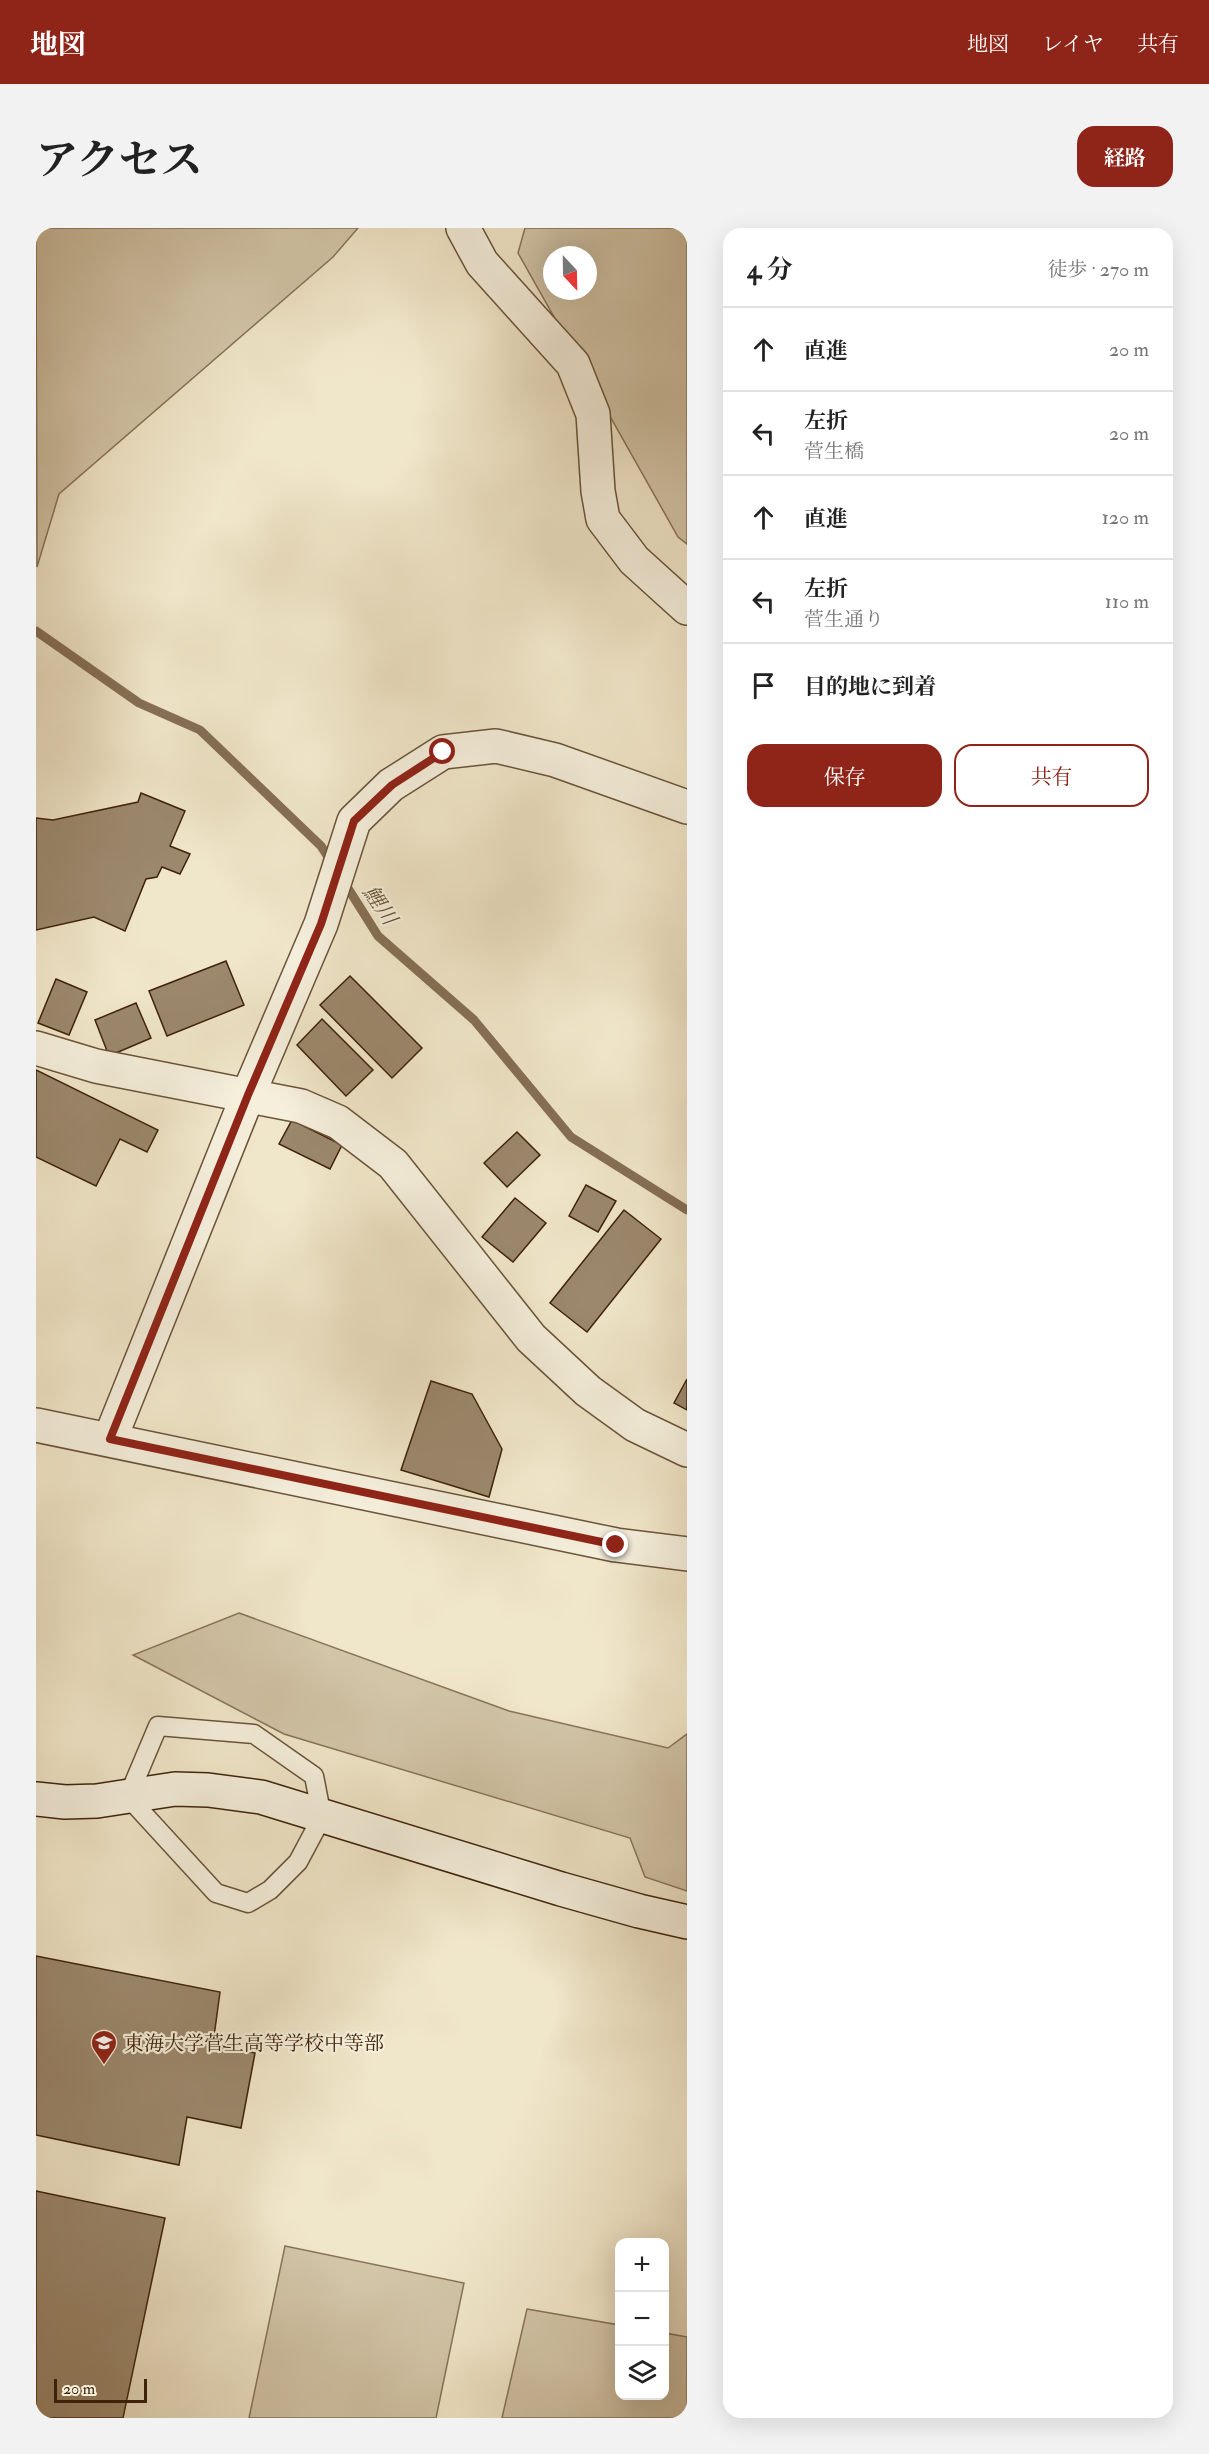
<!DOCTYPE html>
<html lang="ja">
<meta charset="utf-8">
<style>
body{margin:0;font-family:"IM FELL Double Pica","Noto Serif JP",serif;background:#f2f2f2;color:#222}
.controls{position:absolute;right:18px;bottom:18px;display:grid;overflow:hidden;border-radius:12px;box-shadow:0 6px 24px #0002}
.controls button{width:54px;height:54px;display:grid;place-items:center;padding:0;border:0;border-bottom:2px solid #e0e0e0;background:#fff;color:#222;font:30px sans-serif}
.compass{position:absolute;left:507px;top:18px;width:54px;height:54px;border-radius:50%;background:#fff;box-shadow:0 6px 24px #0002;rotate:158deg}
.scale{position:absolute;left:18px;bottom:15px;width:93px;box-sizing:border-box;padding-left:6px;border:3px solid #3f2209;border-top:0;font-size:16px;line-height:21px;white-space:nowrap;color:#3f2209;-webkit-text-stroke:4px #f5efdc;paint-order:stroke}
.stop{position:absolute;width:18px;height:18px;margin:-14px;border:4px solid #8f2418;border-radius:50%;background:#fff}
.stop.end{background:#8f2418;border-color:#fff;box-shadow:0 2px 6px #0008}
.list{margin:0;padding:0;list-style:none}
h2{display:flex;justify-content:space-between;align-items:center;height:78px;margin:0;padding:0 24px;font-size:26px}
h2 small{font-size:20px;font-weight:400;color:#767676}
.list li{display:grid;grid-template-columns:39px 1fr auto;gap:18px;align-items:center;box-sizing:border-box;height:84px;padding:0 24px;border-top:2px solid #e0e0e0}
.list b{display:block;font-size:22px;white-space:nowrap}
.list p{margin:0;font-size:20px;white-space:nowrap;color:#767676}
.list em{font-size:20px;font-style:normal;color:#767676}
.actions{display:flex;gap:12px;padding:18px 24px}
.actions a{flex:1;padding:14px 0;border:2px solid #8f2418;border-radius:18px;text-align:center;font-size:21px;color:#8f2418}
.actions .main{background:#8f2418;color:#fff}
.icon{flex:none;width:33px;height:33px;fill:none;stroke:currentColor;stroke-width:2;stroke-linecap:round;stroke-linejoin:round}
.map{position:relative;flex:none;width:651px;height:2190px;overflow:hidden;border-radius:18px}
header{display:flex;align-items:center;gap:36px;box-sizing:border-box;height:84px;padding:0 30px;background:#8f2418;color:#fff}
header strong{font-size:28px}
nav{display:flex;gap:33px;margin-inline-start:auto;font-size:21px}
.intro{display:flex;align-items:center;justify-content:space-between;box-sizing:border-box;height:144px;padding:0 36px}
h1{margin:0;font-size:42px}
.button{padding:15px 27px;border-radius:18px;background:#8f2418;color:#fff;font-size:21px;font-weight:700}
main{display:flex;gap:36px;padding:0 36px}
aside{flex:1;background:#fff;border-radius:18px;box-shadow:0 6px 24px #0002}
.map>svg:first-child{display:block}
</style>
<header>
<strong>地図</strong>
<nav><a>地図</a><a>レイヤ</a><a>共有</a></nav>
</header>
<div class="intro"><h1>アクセス</h1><a class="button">経路</a></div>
<main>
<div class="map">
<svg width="651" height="2190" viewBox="0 0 651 2190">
<rect width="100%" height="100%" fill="#f0e6c9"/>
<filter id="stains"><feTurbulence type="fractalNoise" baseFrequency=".00333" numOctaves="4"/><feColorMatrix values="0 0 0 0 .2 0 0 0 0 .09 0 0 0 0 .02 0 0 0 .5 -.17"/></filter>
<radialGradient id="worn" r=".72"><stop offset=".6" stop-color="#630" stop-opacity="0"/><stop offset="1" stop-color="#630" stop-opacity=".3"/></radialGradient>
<g fill="#d2c5a8" stroke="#887458" stroke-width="1.5" fill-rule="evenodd">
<path d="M0 0H322L297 29 23 266 1 339Z"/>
<path d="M489 0H651V316L642 309 482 25ZM516 27H552V63H516Z"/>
<path d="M203 1385 473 1483 632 1520 651 1506V1663L609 1649 594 1610 248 1506 97 1427Z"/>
<path d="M249 2018 428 2055 400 2190H213Z"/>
<path d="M491 2081 583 2097 584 2168H628L629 2105 651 2109V2190H466Z"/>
</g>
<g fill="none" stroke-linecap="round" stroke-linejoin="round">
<g stroke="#856f55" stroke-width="9">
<path d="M0 403 103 475 164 502 285 618 296 635"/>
<path d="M308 654 342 708 438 792 535 909 651 982"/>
</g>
</g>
<g fill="#9b886d" stroke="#3f2209" stroke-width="1.5">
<path d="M105 565 149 583 134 618 154 626 144 646 126 639 121 649 110 651 89 703 58 689 0 702V590L17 592 102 574Z"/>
<path d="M190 733 208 777 131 808 113 763Z"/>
<path d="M314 748 386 820 356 850 284 777Z"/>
<path d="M20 751 51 764 33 807 2 795Z"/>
<path d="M100 775 115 810 73 828 59 792Z"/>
<path d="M286 791 337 842 310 868 261 817Z"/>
<path d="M0 842 122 902 111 924 84 911 60 958 0 929Z"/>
<path d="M256 892 306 917 294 941 243 916Z"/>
<path d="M481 904 504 927 471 959 448 935Z"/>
<path d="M550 957 580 973 562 1004 533 988Z"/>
<path d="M479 970 510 995 477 1034 446 1009Z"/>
<path d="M588 982 625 1011 551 1104 514 1075Z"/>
<path d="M651 1151V1182L638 1175Z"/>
<path d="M395 1153 436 1166 466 1221 453 1269 365 1242Z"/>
<path d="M0 1728 184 1764 177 1816 219 1825 205 1900 151 1889 143 1937 0 1907Z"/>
<path d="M0 1963 129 1990 87 2190H0Z"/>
</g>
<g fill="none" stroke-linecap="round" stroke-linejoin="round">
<defs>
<path id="lane" d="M122 1498 218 1506 278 1548 286 1589 262 1634 234 1662 212 1675 180 1665 92 1569Z"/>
<g id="street">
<path d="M427 0 446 35 537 136 557 186 562 263 567 291 598 332 651 380"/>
<path d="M0 820 60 838 265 878 302 894 357 936 495 1110 552 1163 599 1197 651 1222"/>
<path d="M0 1197 580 1317 651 1326"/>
<path d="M74 1211 212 867 285 696 318 593 355 557 407 524 460 518 519 532 651 579"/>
</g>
<path id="secondary" d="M0 1571 29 1574 61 1573 139 1561 172 1562 225 1569 525 1661 603 1683 651 1694"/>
</defs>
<use href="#lane" stroke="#6b5339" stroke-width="21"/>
<use href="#street" stroke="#6b5339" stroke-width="36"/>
<use href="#secondary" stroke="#3f2209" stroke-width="36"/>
<use href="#lane" stroke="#f5efdc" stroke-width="18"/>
<use href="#street" stroke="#f5efdc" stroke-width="33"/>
<use href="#secondary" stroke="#f5efdc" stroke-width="33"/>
</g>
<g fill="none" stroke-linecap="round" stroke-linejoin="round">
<path stroke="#8f2418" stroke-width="8" d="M407 524 356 557 318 593 285 696 212 867 74 1211 580 1317"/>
</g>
<defs>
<symbol id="school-pin" viewBox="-11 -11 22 30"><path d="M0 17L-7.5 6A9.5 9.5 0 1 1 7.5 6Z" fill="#8f2418" stroke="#f5efdc"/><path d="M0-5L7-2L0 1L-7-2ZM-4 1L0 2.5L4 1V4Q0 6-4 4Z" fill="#fff"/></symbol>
</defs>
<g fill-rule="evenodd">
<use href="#school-pin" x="53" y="1800" width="30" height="40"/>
</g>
<g text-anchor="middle" stroke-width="4.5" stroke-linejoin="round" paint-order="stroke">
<g font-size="20" fill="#3f2209" stroke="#f5efdc" text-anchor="start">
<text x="88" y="1822">東海大学菅生高等学校中等部</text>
</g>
<g font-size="21" font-style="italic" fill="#684f35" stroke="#f5efdc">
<text transform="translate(344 677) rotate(56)" y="7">鯉川</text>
</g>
</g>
<rect width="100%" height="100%" filter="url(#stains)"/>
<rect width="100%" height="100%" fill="url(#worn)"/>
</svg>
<div class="controls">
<button>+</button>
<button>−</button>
<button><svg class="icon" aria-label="layers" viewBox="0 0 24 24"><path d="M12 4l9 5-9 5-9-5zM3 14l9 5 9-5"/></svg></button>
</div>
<svg class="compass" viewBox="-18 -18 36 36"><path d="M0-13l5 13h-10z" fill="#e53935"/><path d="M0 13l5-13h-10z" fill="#767676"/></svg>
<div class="scale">20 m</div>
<div class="stop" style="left:407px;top:524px"></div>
<div class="stop end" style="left:580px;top:1317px"></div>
</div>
<aside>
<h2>4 分<small>徒歩 · 270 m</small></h2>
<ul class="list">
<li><svg class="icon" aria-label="ahead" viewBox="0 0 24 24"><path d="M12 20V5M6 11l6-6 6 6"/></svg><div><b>直進</b></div><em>20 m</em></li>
<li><svg class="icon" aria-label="left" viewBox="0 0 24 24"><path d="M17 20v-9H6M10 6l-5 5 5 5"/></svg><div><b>左折</b><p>菅生橋</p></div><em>20 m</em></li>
<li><svg class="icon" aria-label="ahead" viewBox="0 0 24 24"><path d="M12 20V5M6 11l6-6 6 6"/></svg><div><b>直進</b></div><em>120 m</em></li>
<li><svg class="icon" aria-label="left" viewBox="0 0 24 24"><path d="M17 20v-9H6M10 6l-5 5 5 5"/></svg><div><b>左折</b><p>菅生通り</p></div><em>110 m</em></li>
<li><svg class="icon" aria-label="arrive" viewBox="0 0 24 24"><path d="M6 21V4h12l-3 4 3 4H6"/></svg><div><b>目的地に到着</b></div></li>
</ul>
<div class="actions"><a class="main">保存</a><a>共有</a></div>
</aside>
</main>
